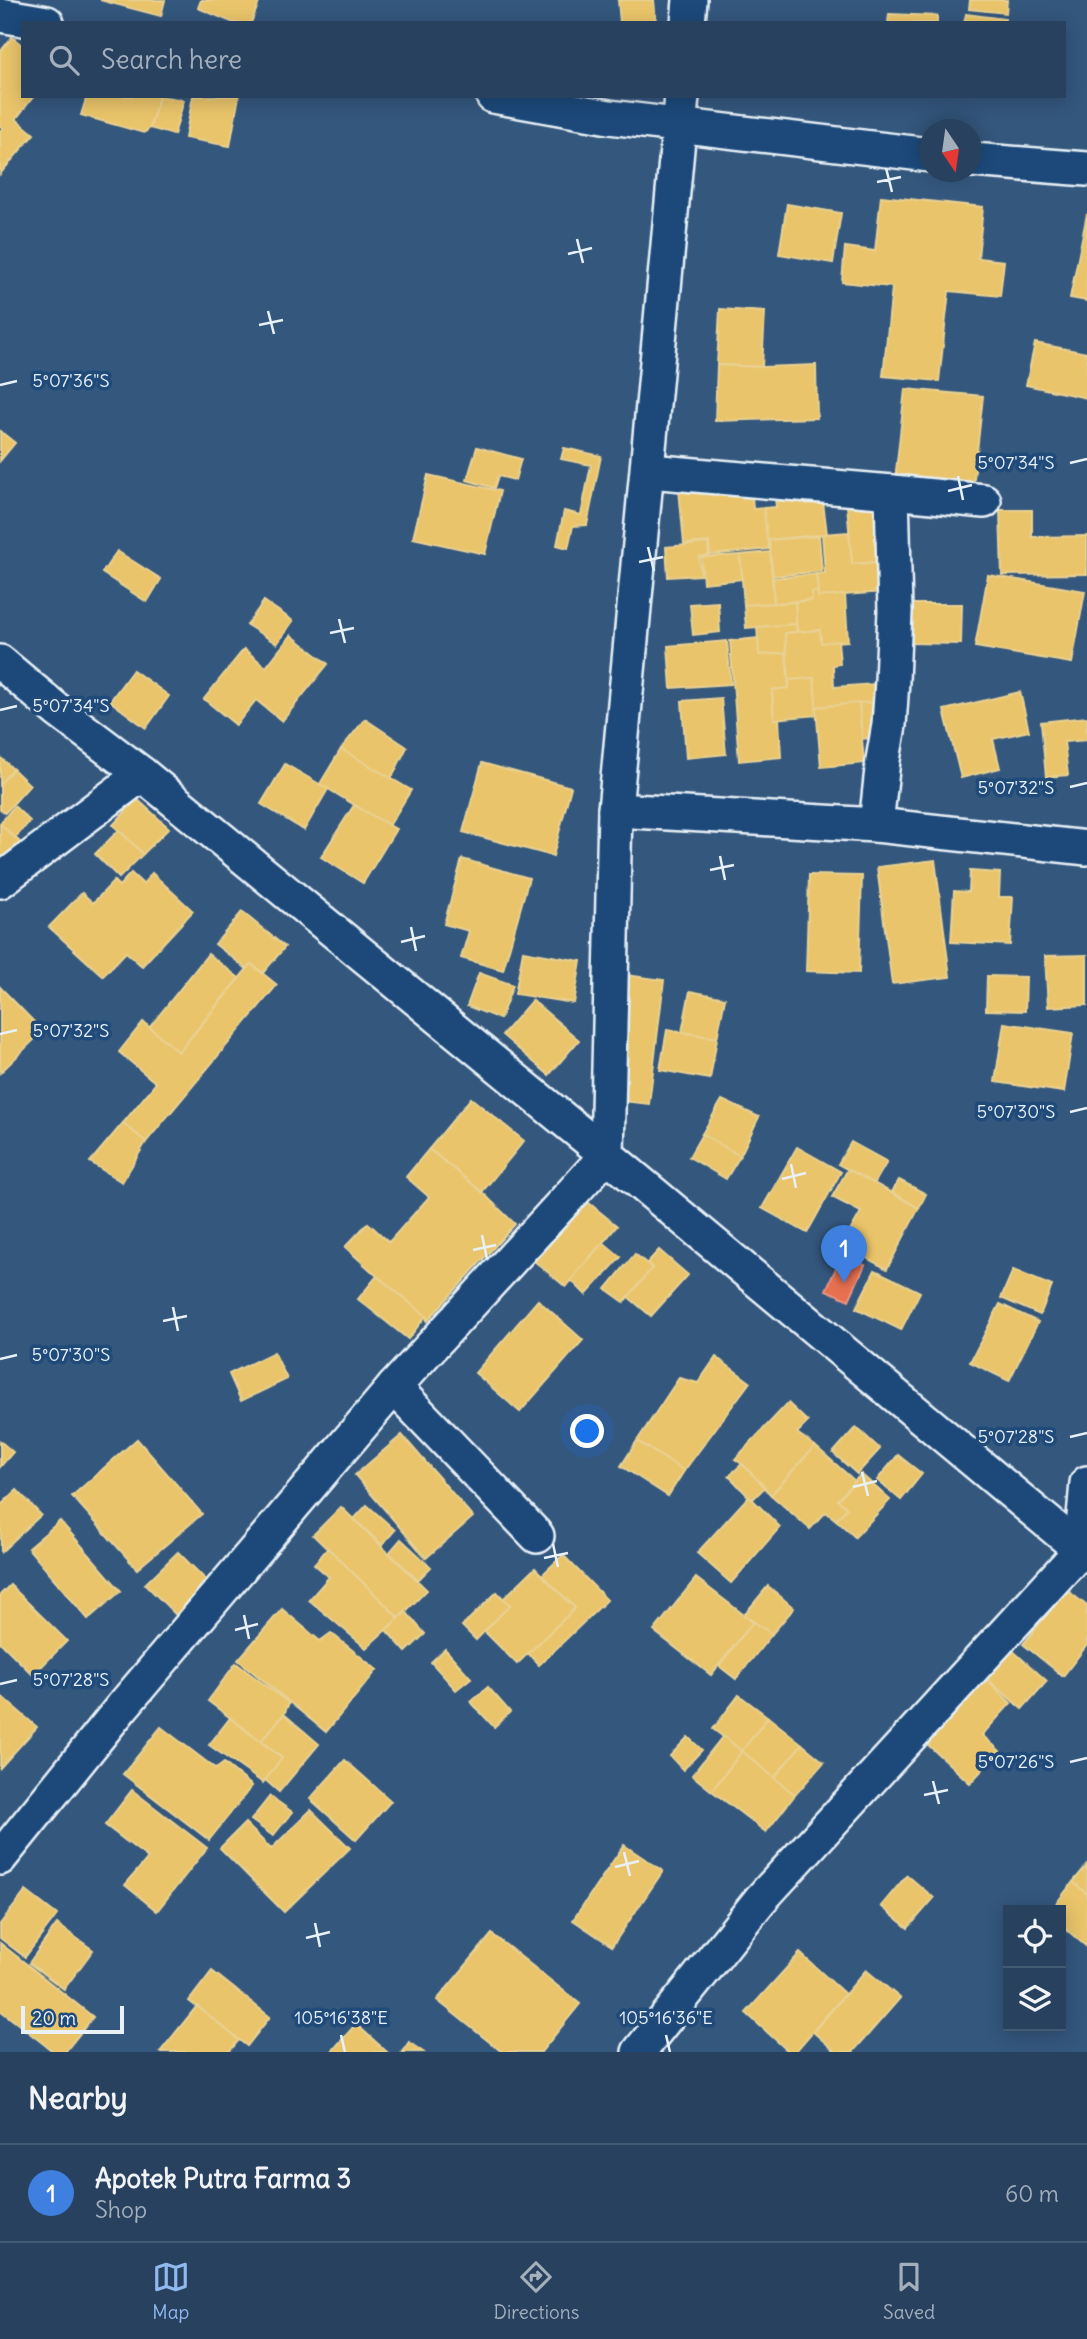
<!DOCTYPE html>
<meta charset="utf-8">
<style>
body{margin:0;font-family:Delius,sans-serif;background:#334c67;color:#f1f3f6}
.controls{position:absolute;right:21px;bottom:21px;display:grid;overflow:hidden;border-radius:0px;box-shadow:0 4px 18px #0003}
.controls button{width:63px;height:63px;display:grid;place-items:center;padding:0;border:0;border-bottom:2px solid #435a73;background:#27415e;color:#f1f3f6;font:35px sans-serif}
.compass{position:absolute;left:919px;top:119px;width:63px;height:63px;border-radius:50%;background:#27415e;box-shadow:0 4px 18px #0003;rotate:167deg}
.scale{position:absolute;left:21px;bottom:18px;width:103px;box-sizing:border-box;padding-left:7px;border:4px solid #e8f1f8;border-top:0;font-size:19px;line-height:24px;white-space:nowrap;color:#e8f1f8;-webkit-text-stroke:5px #1f4a7a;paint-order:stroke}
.you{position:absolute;left:588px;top:1432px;width:24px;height:24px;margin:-18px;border:5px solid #fff;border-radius:50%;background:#1a73e8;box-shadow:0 0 0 10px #1a73e833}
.badge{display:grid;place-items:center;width:46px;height:46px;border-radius:50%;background:#90b9f0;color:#fff;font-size:23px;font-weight:700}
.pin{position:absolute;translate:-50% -58px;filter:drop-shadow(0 2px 4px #0008)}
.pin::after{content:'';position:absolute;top:37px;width:24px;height:21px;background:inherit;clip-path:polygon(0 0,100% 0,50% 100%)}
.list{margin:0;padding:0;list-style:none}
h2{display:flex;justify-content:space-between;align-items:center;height:91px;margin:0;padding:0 28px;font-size:30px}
h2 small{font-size:23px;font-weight:400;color:#a4afbc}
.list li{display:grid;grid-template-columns:46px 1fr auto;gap:21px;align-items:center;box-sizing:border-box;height:98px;padding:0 28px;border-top:2px solid #435a73}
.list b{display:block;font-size:26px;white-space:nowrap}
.list p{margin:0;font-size:23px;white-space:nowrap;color:#a4afbc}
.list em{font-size:23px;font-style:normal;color:#a4afbc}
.icon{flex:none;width:38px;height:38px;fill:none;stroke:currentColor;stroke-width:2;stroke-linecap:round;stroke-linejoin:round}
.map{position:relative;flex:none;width:1087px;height:2052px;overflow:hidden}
.search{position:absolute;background:#27415e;box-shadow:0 4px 18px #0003;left:21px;right:21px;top:21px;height:77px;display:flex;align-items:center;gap:18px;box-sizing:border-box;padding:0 24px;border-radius:0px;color:#a4afbc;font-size:26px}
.sheet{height:189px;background:#27415e}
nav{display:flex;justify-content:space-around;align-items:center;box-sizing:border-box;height:98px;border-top:2px solid #435a73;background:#27415e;font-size:19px;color:#a4afbc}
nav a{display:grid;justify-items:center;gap:4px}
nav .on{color:#90b9f0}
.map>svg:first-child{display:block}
</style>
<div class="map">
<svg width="1087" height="2052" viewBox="0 0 1087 2052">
<rect width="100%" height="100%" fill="#34577d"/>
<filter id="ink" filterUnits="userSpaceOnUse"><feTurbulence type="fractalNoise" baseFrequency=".0143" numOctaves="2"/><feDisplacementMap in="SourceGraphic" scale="14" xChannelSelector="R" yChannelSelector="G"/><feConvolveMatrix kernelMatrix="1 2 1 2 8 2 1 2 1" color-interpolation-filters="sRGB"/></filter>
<g filter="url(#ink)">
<g fill="#e9c46a" stroke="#e9d295" stroke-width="2">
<path d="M100 0H165L161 16Z"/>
<path d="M201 0H260L251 23H234L198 8Z"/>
<path d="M618 0H654L656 23H620Z"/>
<path d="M970 0H1007L1006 13 969 9Z"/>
<path d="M889 14 937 16V23H888Z"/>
<path d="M966 14 1005 19 1004 23H964Z"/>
<path d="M12 37 23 46V96H34L16 119 34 134 0 174V131L3 128 0 126V52Z"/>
<path d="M87 96H159L150 128 144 133 81 115Z"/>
<path d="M159 96 184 100 174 135 150 128Z"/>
<path d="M193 96H239L230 146 185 138Z"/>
<path d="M881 196 983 207 978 258 1004 261 1000 296 949 291 939 381 883 376 892 287 842 282 845 247 875 251Z"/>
<path d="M787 204 841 213 833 263 779 254Z"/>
<path d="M1087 214V301L1070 298Z"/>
<path d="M720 309 765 312 762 367 717 365Z"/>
<path d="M1035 343 1087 353V398L1026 385Z"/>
<path d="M717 365 762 367 816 365 817 418 715 421Z"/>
<path d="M905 389 983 396 973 488 895 480Z"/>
<path d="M0 431 15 443 0 461Z"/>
<path d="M477 447 521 459 515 480 498 476 494 488 467 480Z"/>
<path d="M564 448 601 456 587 525 573 526 568 548 557 545 564 511 581 515 591 465 561 459Z"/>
<path d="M428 475 500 491 485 554 413 538Z"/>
<path d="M751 483 753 509 765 508 769 549 710 555 709 542 684 544 679 489Z"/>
<path d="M804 487 806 504 823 502 827 534 767 540 764 508 776 507 774 490Z"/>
<path d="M883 502 888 561 852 564 847 505Z"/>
<path d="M1000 510H1032V537L1087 536V574L1002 575Z"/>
<path d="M849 532 852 564 880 562 883 592 818 597 816 574 825 573 822 534Z"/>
<path d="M819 536 822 571 773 576 769 540Z"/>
<path d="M708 543 709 555 699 557 701 575 668 577 666 547Z"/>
<path d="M117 551 161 579 147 602 102 573Z"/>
<path d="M770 552 774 603 744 605 740 555Z"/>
<path d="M740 555 742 579 703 583 701 557Z"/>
<path d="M816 574 818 592H812V600L774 603 773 578Z"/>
<path d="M988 575 1085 591 1072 663 975 647Z"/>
<path d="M812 592H818V597L845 595 848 641 821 643 820 630 797 632 795 602 812 600Z"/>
<path d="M264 601 293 621 277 644 247 625Z"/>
<path d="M718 602 720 632 693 635 690 604Z"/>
<path d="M795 602 796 624 746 628 744 605Z"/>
<path d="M911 604H962L961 644 910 643Z"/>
<path d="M796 624 797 632 785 633 786 653 759 655 757 627Z"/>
<path d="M820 630 821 643 838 641 840 664 833 665 834 687 875 684 876 702 816 707 814 678 789 680 785 633Z"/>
<path d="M291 635 328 664 282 721 256 700 236 725 204 699 244 649 266 667Z"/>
<path d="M758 638 759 655 786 653 789 688 772 690 774 719 779 718 781 757 739 761 730 641Z"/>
<path d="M727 641 731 684 671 688 668 646Z"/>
<path d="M133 670 169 696 146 728 110 701Z"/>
<path d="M814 678 817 715 774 719 772 690 789 688V680Z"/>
<path d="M1020 692 1029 731 993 739 1000 768 961 778 944 710Z"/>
<path d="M721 698 726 754 686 758 682 701Z"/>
<path d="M876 702 879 737 862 739 859 703Z"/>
<path d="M859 703 864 763 821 767 816 707Z"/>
<path d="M1087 717V740L1064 742 1068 775 1046 777 1041 722Z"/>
<path d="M365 719 407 747 391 779 341 749Z"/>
<path d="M341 749 411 790 389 826 320 784Z"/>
<path d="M0 757 13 769 0 784Z"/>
<path d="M482 763 571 787 553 856 463 832Z"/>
<path d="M285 764 328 789 304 830 261 804Z"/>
<path d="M13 769 30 785 5 813 0 809V784Z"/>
<path d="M137 799 169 828 143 854 113 825Z"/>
<path d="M354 805 396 829 363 883 321 857Z"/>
<path d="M14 806 30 821 15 838 0 824Z"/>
<path d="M0 824 20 842 0 860Z"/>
<path d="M119 830 143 854 119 878 95 854Z"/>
<path d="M462 859 529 878 503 970 461 958 469 931 444 924Z"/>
<path d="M935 860 950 977 892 984 877 867Z"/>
<path d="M970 871 1000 873 999 897H1013L1010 945 951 942 954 891 969 892Z"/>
<path d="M131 873 143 884 152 873 193 911 142 966 126 952 103 976 49 927 82 893 93 903 114 881 119 886Z"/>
<path d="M809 875 862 876 859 973 806 971Z"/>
<path d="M242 912 285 947 263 973 251 964 247 969 215 944Z"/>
<path d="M523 951 581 961 574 1003 515 994Z"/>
<path d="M208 954 239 978 179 1052 149 1028Z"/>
<path d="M1087 955V1005L1048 1007 1045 956Z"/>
<path d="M251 964 277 985 146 1142 123 1123 156 1083 119 1052 143 1022 179 1052Z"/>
<path d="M479 973 513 985 500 1019 467 1006Z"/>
<path d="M611 973 664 980 649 1104 596 1098Z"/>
<path d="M987 976 1026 977 1025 1011 986 1010Z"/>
<path d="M0 987 43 1031 0 1073Z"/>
<path d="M690 991 725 998 717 1038 682 1032Z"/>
<path d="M532 1000 579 1040 549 1075 502 1035Z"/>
<path d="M1004 1023 1073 1033 1064 1092 995 1082Z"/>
<path d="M667 1030 717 1038 710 1079 660 1070Z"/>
<path d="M471 1098 524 1141 482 1192 429 1149Z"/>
<path d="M722 1100 759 1117 740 1156 702 1134Z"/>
<path d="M123 1123 146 1142 122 1182 90 1162Z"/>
<path d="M702 1134 740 1156 726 1179 689 1157Z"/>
<path d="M851 1142 887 1162 874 1184 838 1164Z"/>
<path d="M797 1147 841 1172 807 1233 762 1208Z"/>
<path d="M429 1149 482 1192 515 1224 427 1321 426 1316 377 1276 345 1247 368 1223 389 1242 429 1197 406 1177Z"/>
<path d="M848 1169 919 1208 887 1269 842 1245 861 1212 832 1197Z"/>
<path d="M899 1180 926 1194 919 1208 892 1192Z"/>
<path d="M578 1194 617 1226 566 1287 527 1255Z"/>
<path d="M603 1242 621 1257 586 1295 571 1280Z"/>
<path d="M659 1250 688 1275 651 1316 627 1296 652 1268 647 1263Z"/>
<path d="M635 1254 652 1268 624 1302 606 1289Z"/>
<path d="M875 1270 920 1292 901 1330 856 1308Z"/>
<path d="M1013 1270 1052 1286 1040 1315 1001 1298Z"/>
<path d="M377 1276 426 1316 408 1339 358 1299Z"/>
<path d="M538 1300 583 1340 520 1412 475 1373Z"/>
<path d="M1000 1304 1038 1322 1009 1381 970 1362Z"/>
<path d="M274 1352 287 1379 241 1401 229 1374Z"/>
<path d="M716 1357 750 1382 684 1471 637 1441 679 1378 698 1383Z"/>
<path d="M788 1403 808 1422 797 1433 815 1446 771 1495 742 1464 735 1459Z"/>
<path d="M856 1427 880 1449 857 1474 833 1453Z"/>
<path d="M402 1435 473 1517 426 1558 355 1475Z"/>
<path d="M137 1439 202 1514 137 1569 72 1496Z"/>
<path d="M0 1441 13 1452 0 1467Z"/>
<path d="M637 1441 684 1471 668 1496 621 1466Z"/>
<path d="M815 1446 855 1481 838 1500 847 1508 836 1520 826 1512 810 1529 771 1495Z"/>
<path d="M898 1455 922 1474 901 1500 877 1480Z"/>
<path d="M742 1464 765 1487 752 1500 729 1476Z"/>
<path d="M861 1474 890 1500 855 1537 836 1520 847 1508 838 1500Z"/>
<path d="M17 1490 41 1515 1 1552 0 1506Z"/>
<path d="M749 1496 780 1527 731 1583 697 1553Z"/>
<path d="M367 1505 395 1530 382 1545 354 1519Z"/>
<path d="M341 1507 427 1590 399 1618 313 1535Z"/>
<path d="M60 1521 121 1591 88 1619 28 1548Z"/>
<path d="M401 1539 431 1567 418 1580 389 1553Z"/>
<path d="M328 1548 399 1618 366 1648 309 1600 329 1577 314 1564Z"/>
<path d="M178 1552 210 1584 177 1616 145 1584Z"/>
<path d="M563 1555 607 1600 539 1665 528 1653 575 1608 542 1575Z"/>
<path d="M535 1568 575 1608 517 1664 484 1631 510 1605 503 1599Z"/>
<path d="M696 1578 753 1622 711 1675 654 1631Z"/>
<path d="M10 1585 67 1641 33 1675 0 1642V1595Z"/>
<path d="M768 1586 794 1608 772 1634 744 1615Z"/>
<path d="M1067 1590 1087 1606V1645L1063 1676 1023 1644Z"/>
<path d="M497 1592 510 1605 476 1640 462 1626Z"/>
<path d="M282 1609 320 1641 331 1633 377 1670 326 1732 238 1660Z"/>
<path d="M406 1612 425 1634 406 1652 386 1630Z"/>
<path d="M753 1622 772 1634 736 1679 719 1666Z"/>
<path d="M1004 1643 1047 1681 1022 1709 978 1671Z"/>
<path d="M445 1649 471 1678 456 1690 431 1662Z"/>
<path d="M236 1663 289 1703 284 1714 261 1741 208 1701Z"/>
<path d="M978 1671 1011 1703 982 1735 1000 1751 970 1783 917 1735Z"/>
<path d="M488 1687 510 1712 494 1727 471 1702Z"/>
<path d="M0 1695 37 1727 0 1768Z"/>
<path d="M739 1695 768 1717 742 1751 713 1729Z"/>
<path d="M284 1714 319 1744 279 1792 264 1779 282 1758 261 1741Z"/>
<path d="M768 1717 802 1744 774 1778 742 1751Z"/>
<path d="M230 1718 282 1758 263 1783 209 1745Z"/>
<path d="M161 1727 216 1769 224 1763 252 1786 209 1840 123 1774Z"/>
<path d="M723 1736 742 1751 712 1791 692 1775Z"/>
<path d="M688 1737 702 1750 683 1770 670 1756Z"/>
<path d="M802 1744 824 1762 795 1795 774 1778Z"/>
<path d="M742 1751 795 1795 766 1832 712 1791Z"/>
<path d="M345 1760 391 1801 356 1840 310 1799Z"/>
<path d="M132 1790 207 1848 157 1911 125 1885 148 1858 105 1825Z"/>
<path d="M270 1796 292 1812 273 1836 251 1820Z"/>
<path d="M311 1810 350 1848 284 1912 220 1848 245 1823 271 1849Z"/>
<path d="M624 1845 663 1871 612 1946 573 1920Z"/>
<path d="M1087 1865V1894L1073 1882Z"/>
<path d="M907 1875 934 1898 908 1928 881 1906Z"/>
<path d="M1073 1882 1087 1894V1947L1061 1925V1910H1051Z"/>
<path d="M26 1891 57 1915 25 1957 0 1938V1924Z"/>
<path d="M57 1924 93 1950 64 1989 29 1963Z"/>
<path d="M492 1934 580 2004 541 2052H502L437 2000Z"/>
<path d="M0 1943 93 2017 65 2052H54L0 2010Z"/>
<path d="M800 1953 845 1994 795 2052H789L746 2013Z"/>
<path d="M866 1970 900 1998 853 2052H836L813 2032Z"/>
<path d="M212 1971 270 2017 247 2046 189 2001Z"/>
<path d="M197 2006 239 2040 229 2052H160Z"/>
<path d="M356 2024 387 2052H331Z"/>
<path d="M409 2042 423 2052H402Z"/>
</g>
<path fill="#e76f51" stroke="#e79683" stroke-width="2" d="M842 1255 865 1265 849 1300 826 1290Z"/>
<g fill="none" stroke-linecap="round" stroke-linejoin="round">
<defs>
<g id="minor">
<path d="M0 15 47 23"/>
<path d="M688 23 690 0"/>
<path d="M493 96 609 117 930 155"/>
<path d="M972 160 1087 169"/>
<path d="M649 471 892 492 895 611 892 681 889 725 883 760 876 825"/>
<path d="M892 492 984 501"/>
<path d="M0 662 57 710 142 774 607 1155 1087 1555"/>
<path d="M615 810 876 825 1087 848"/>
<path d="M0 881 142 774"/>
<path d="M394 1387 537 1536"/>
<path d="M0 1858 122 1707 394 1387 607 1155 615 810 682 96"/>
<path d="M639 2052 760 1900 1081 1550 1087 1483"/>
</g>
</defs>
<use href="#minor" stroke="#e8f1f8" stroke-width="38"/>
<use href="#minor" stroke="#1f4a7a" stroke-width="33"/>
</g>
</g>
<path fill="none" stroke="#e8f1f8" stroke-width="2.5" d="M886 168 892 192M877 182 901 177M577 239 583 263M568 254 592 248M268 311 274 334M259 325 283 320M0 385 17 381M1070 463 1087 459M958 476 963 500M948 491 972 485M648 547 654 571M639 562 663 557M339 619 345 643M330 633 354 628M0 710 17 706M1070 787 1087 783M720 856 725 880M710 870 734 865M411 927 416 951M401 942 425 936M0 1034 17 1030M1070 1112 1087 1108M791 1164 796 1188M782 1179 806 1173M482 1235 487 1259M473 1250 496 1245M173 1307 178 1331M163 1321 187 1316M0 1359 17 1355M1070 1437 1087 1433M862 1472 868 1496M853 1487 877 1481M553 1544 558 1567M544 1558 568 1553M244 1615 249 1639M235 1630 258 1624M0 1684 17 1680M1070 1762 1087 1758M933 1781 939 1804M924 1795 948 1790M624 1852 630 1876M615 1867 639 1861M315 1923 320 1947M306 1938 330 1932M341 2035 345 2052M666 2035 670 2052"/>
<g font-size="18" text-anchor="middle" fill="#e8f1f8" stroke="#1f4a7a" stroke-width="7" stroke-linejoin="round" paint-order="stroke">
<text x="71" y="387">5°07'36"S</text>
<text x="1016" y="469">5°07'34"S</text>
<text x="71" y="712">5°07'34"S</text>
<text x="1016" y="794">5°07'32"S</text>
<text x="71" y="1037">5°07'32"S</text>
<text x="1016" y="1118">5°07'30"S</text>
<text x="71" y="1361">5°07'30"S</text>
<text x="1016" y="1443">5°07'28"S</text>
<text x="71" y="1686">5°07'28"S</text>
<text x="1016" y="1768">5°07'26"S</text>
<text x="341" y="2024">105°16'38"E</text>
<text x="666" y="2024">105°16'36"E</text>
</g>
</svg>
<div class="controls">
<button><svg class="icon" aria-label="locate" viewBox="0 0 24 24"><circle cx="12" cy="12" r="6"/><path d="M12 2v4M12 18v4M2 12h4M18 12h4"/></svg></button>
<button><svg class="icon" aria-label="layers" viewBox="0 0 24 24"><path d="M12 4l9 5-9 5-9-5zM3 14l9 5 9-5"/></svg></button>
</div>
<svg class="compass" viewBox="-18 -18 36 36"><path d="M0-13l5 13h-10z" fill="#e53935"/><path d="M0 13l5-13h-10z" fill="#a4afbc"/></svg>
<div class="scale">20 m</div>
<div class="you"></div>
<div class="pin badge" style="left:844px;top:1283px;background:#3f7fe0">1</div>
<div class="search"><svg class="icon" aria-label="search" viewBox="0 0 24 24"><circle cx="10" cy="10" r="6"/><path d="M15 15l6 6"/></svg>Search here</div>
</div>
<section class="sheet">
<h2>Nearby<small></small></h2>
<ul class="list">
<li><span class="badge" style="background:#3f7fe0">1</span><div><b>Apotek Putra Farma 3</b><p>Shop</p></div><em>60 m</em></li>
</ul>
</section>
<nav>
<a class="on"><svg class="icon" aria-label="map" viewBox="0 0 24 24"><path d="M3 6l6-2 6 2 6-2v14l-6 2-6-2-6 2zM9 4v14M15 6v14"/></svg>Map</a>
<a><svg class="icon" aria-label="directions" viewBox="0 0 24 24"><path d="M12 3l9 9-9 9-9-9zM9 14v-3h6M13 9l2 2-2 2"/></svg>Directions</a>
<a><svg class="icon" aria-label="saved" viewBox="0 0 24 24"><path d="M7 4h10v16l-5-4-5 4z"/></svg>Saved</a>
</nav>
